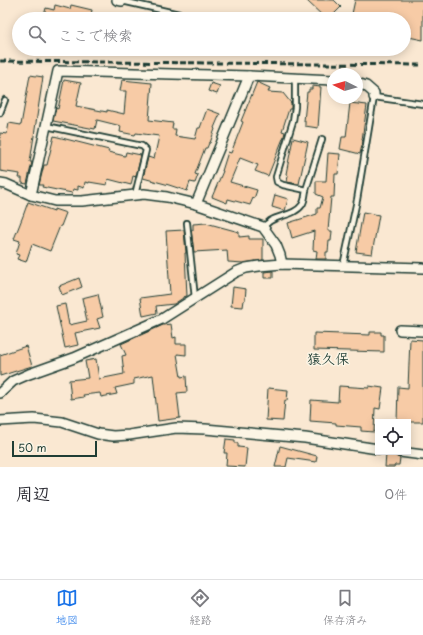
<!DOCTYPE html>
<html lang="ja">
<meta charset="utf-8">
<style>
body{margin:0;font-family:"Playpen Sans","Klee One",sans-serif;background:#f2f2f3;color:#2b2b33}
.controls{position:absolute;right:12px;bottom:12px;display:grid;overflow:hidden;border-radius:0px;box-shadow:0 2px 10px #0003}
.controls button{width:36px;height:36px;display:grid;place-items:center;padding:0;border:0;border-bottom:1px solid #e1e1e2;background:#fff;color:#2b2b33;font:20px sans-serif}
.compass{position:absolute;left:327px;top:68px;width:36px;height:36px;border-radius:50%;background:#fff;box-shadow:0 2px 10px #0003;rotate:275deg}
.scale{position:absolute;left:12px;bottom:10px;width:85px;box-sizing:border-box;padding-left:4px;border:2px solid #1f3d34;border-top:0;font-size:11px;line-height:14px;white-space:nowrap;color:#1f3d34;-webkit-text-stroke:3px #fcf5e5;paint-order:stroke}
.list{margin:0;padding:0;list-style:none}
h2{display:flex;justify-content:space-between;align-items:center;height:52px;margin:0;padding:0 16px;font-size:17px}
h2 small{font-size:13px;font-weight:400;color:#7c7c81}
.icon{flex:none;width:22px;height:22px;fill:none;stroke:currentColor;stroke-width:2;stroke-linecap:round;stroke-linejoin:round}
.map{position:relative;flex:none;width:423px;height:467px;overflow:hidden}
.search{position:absolute;background:#fff;box-shadow:0 2px 10px #0003;left:12px;right:12px;top:12px;height:44px;display:flex;align-items:center;gap:10px;box-sizing:border-box;padding:0 14px;border-radius:22px;color:#7c7c81;font-size:15px}
.sheet{height:112px;background:#fff}
nav{display:flex;justify-content:space-around;align-items:center;box-sizing:border-box;height:56px;border-top:1px solid #e1e1e2;background:#fff;font-size:11px;color:#7c7c81}
nav a{display:grid;justify-items:center;gap:2px}
nav .on{color:#1a73e8}
.map>svg:first-child{display:block}
</style>
<div class="map">
<svg width="423" height="467" viewBox="0 0 423 467">
<rect width="100%" height="100%" fill="#fae8d2"/>
<filter id="ink" filterUnits="userSpaceOnUse"><feTurbulence type="fractalNoise" baseFrequency=".025" numOctaves="2"/><feDisplacementMap in="SourceGraphic" scale="8" xChannelSelector="R" yChannelSelector="G"/><feConvolveMatrix kernelMatrix="1 2 1 2 8 2 1 2 1" color-interpolation-filters="sRGB"/></filter>
<g filter="url(#ink)">
<g fill="#f7cba6" stroke="#1f3d34">
<path d="M306 0H334L341 7 329 19H326Z"/>
<path d="M355 0H423V40L404 36V19H356L357 15 352 14Z"/>
<path d="M55 5 70 9 71 5 92 10 90 19H43L46 8 54 10Z"/>
<path d="M30 75 43 77 30 162H32L27 184 22 183V178H19L20 174 0 171V133L7 134 9 123 21 125Z"/>
<path d="M64 80 81 83 76 106 107 112V110L124 114 126 91H120L122 80 152 83 149 120 173 123 172 129H176L175 136 195 139 198 128H200L207 109 220 114 214 128 215 129 210 143H209L207 148H205L195 174 198 175 195 183 190 182 187 191 169 185 143 178 148 157 154 159 159 136 136 133 135 135 120 132 121 126 97 120 95 129 53 121 56 108 58 109Z"/>
<path d="M257 82 270 88 268 92 283 93 291 103V109H289L282 131 285 132 284 136 268 176 255 171 258 165 240 158 230 182 257 190 254 199 253 198 250 205 228 199 227 203 212 197 223 171H222L228 152 231 153 243 122 241 121Z"/>
<path d="M211 83 220 86 217 94 208 91Z"/>
<path d="M312 86 321 87 318 128 305 126V121H304L307 92H309V89H312Z"/>
<path d="M350 103 367 105 362 140 363 141 360 154 340 149 342 137H346Z"/>
<path d="M54 136 109 150 108 152 125 156 126 152 141 155 136 177 133 176 131 185 108 179 107 185 89 182V183L85 182 84 188 78 186V190L73 189 72 193 42 187 43 185H39L44 165H47Z"/>
<path d="M293 138 308 142 299 184 287 182 288 175 286 174Z"/>
<path d="M328 153 340 154 338 174H335L334 197H331L328 231H332L331 241H329L328 252H326V259H316L317 251 313 250 314 231 292 238 288 223 317 214V208H320L323 197 316 194V181H326Z"/>
<path d="M275 195 288 199 285 211 272 207Z"/>
<path d="M28 202 54 211V209L66 213 61 226H60L50 251 32 244 26 262 17 259 19 255 16 254 20 241 14 239 23 216Z"/>
<path d="M363 212 379 215 372 254 356 252Z"/>
<path d="M206 223 239 232V237L249 236V239H263V260L244 263 228 262 227 250 194 252 191 230H193V224Z"/>
<path d="M184 230 186 253H185L187 296 183 297V298L174 304 156 306 157 313 143 316 140 298 170 294 166 231Z"/>
<path d="M273 271V278H264V272Z"/>
<path d="M79 278 82 287 62 295 59 286Z"/>
<path d="M233 287 246 289 245 300H244L243 307 231 306Z"/>
<path d="M98 294 103 317 97 319 100 328 75 333 78 345 65 348 56 306 65 304 69 325 87 321 82 298Z"/>
<path d="M171 324 173 338 176 337V344H186V355L177 354 181 377 186 376 187 392 177 393 180 418 158 421 153 375 134 379V384L115 388 117 394 101 397 100 393 83 395 84 397 71 399 69 380 88 378 85 361 96 359 99 379 124 374 122 356 126 355 121 344 163 325Z"/>
<path d="M370 332H381V335H384V352L314 350V333L370 335Z"/>
<path d="M410 339 423 340V422H397L398 387 408 388Z"/>
<path d="M26 346 32 366 0 376V355Z"/>
<path d="M339 386 369 388V386L383 388 380 409 375 408 374 432 361 431V427L336 425V423L310 421 311 400 338 402Z"/>
<path d="M268 388 288 390 287 401 285 400 283 421 266 420Z"/>
<path d="M226 439 235 440V443H238V447L247 448 245 467 226 466 227 453H224Z"/>
<path d="M280 446 317 456 316 462 288 458 286 467H275Z"/>
<path d="M386 454 395 455 397 457 400 458 399 465H395L394 467H385Z"/>
</g>
<g fill="none" stroke-linecap="round" stroke-linejoin="round">
<defs>
<g id="lane">
<path d="M122 1 201 19"/>
<path d="M0 113 5 100"/>
<path d="M46 126 142 146 146 150 135 195"/>
<path d="M306 190 322 139"/>
<path d="M187 223 195 298"/>
<path d="M263 227C265 225 268 223 270 221 280 215 295 215 302 205 305 201 305 195 306 190L283 185 277 182 276 177 293 121 295 107V79"/>
<path d="M343 266 357 200 374 97 423 104"/>
</g>
<g id="street">
<path d="M117 0 122 1"/>
<path d="M357 83 366 86 374 93V97"/>
<path d="M0 183 6 184 31 195"/>
<path d="M196 204 249 76"/>
<path d="M282 264 280 255 276 245 263 227 196 204 167 197 144 194 82 201H55L31 195 58 71 249 76 333 80"/>
<path d="M400 330 423 331"/>
<path d="M0 393 13 381 29 374 74 358 162 319 236 272 246 268 259 266 282 264 423 268"/>
<path d="M0 421 34 419 62 422 98 434 113 436 129 435 176 428 205 429 305 438 378 449"/>
<path d="M400 452 423 455"/>
</g>
</defs>
<use href="#lane" stroke="#1f3d34" stroke-width="8"/>
<use href="#street" stroke="#1f3d34" stroke-width="12"/>
<use href="#lane" stroke="#fcf5e5" stroke-width="4.5"/>
<use href="#street" stroke="#fcf5e5" stroke-width="9"/>
<path stroke="#1f3d34" stroke-width="3" stroke-dasharray="6 3" stroke-linecap="butt" d="M0 61 423 65"/>
</g>
</g>
<g text-anchor="middle" stroke-width="3" stroke-linejoin="round" paint-order="stroke">
<g font-size="14" font-weight="bold" fill="#1f3d34" stroke="#fcf5e5">
<text x="328" y="364">猿久保</text>
</g>
</g>
</svg>
<div class="controls">
<button><svg class="icon" aria-label="locate" viewBox="0 0 24 24"><circle cx="12" cy="12" r="6"/><path d="M12 2v4M12 18v4M2 12h4M18 12h4"/></svg></button>
</div>
<svg class="compass" viewBox="-18 -18 36 36"><path d="M0-13l5 13h-10z" fill="#e53935"/><path d="M0 13l5-13h-10z" fill="#7c7c81"/></svg>
<div class="scale">50 m</div>
<div class="search"><svg class="icon" aria-label="search" viewBox="0 0 24 24"><circle cx="10" cy="10" r="6"/><path d="M15 15l6 6"/></svg>ここで検索</div>
</div>
<section class="sheet">
<h2>周辺<small>0件</small></h2>
<ul class="list">
</ul>
</section>
<nav>
<a class="on"><svg class="icon" aria-label="map" viewBox="0 0 24 24"><path d="M3 6l6-2 6 2 6-2v14l-6 2-6-2-6 2zM9 4v14M15 6v14"/></svg>地図</a>
<a><svg class="icon" aria-label="directions" viewBox="0 0 24 24"><path d="M12 3l9 9-9 9-9-9zM9 14v-3h6M13 9l2 2-2 2"/></svg>経路</a>
<a><svg class="icon" aria-label="saved" viewBox="0 0 24 24"><path d="M7 4h10v16l-5-4-5 4z"/></svg>保存済み</a>
</nav>
